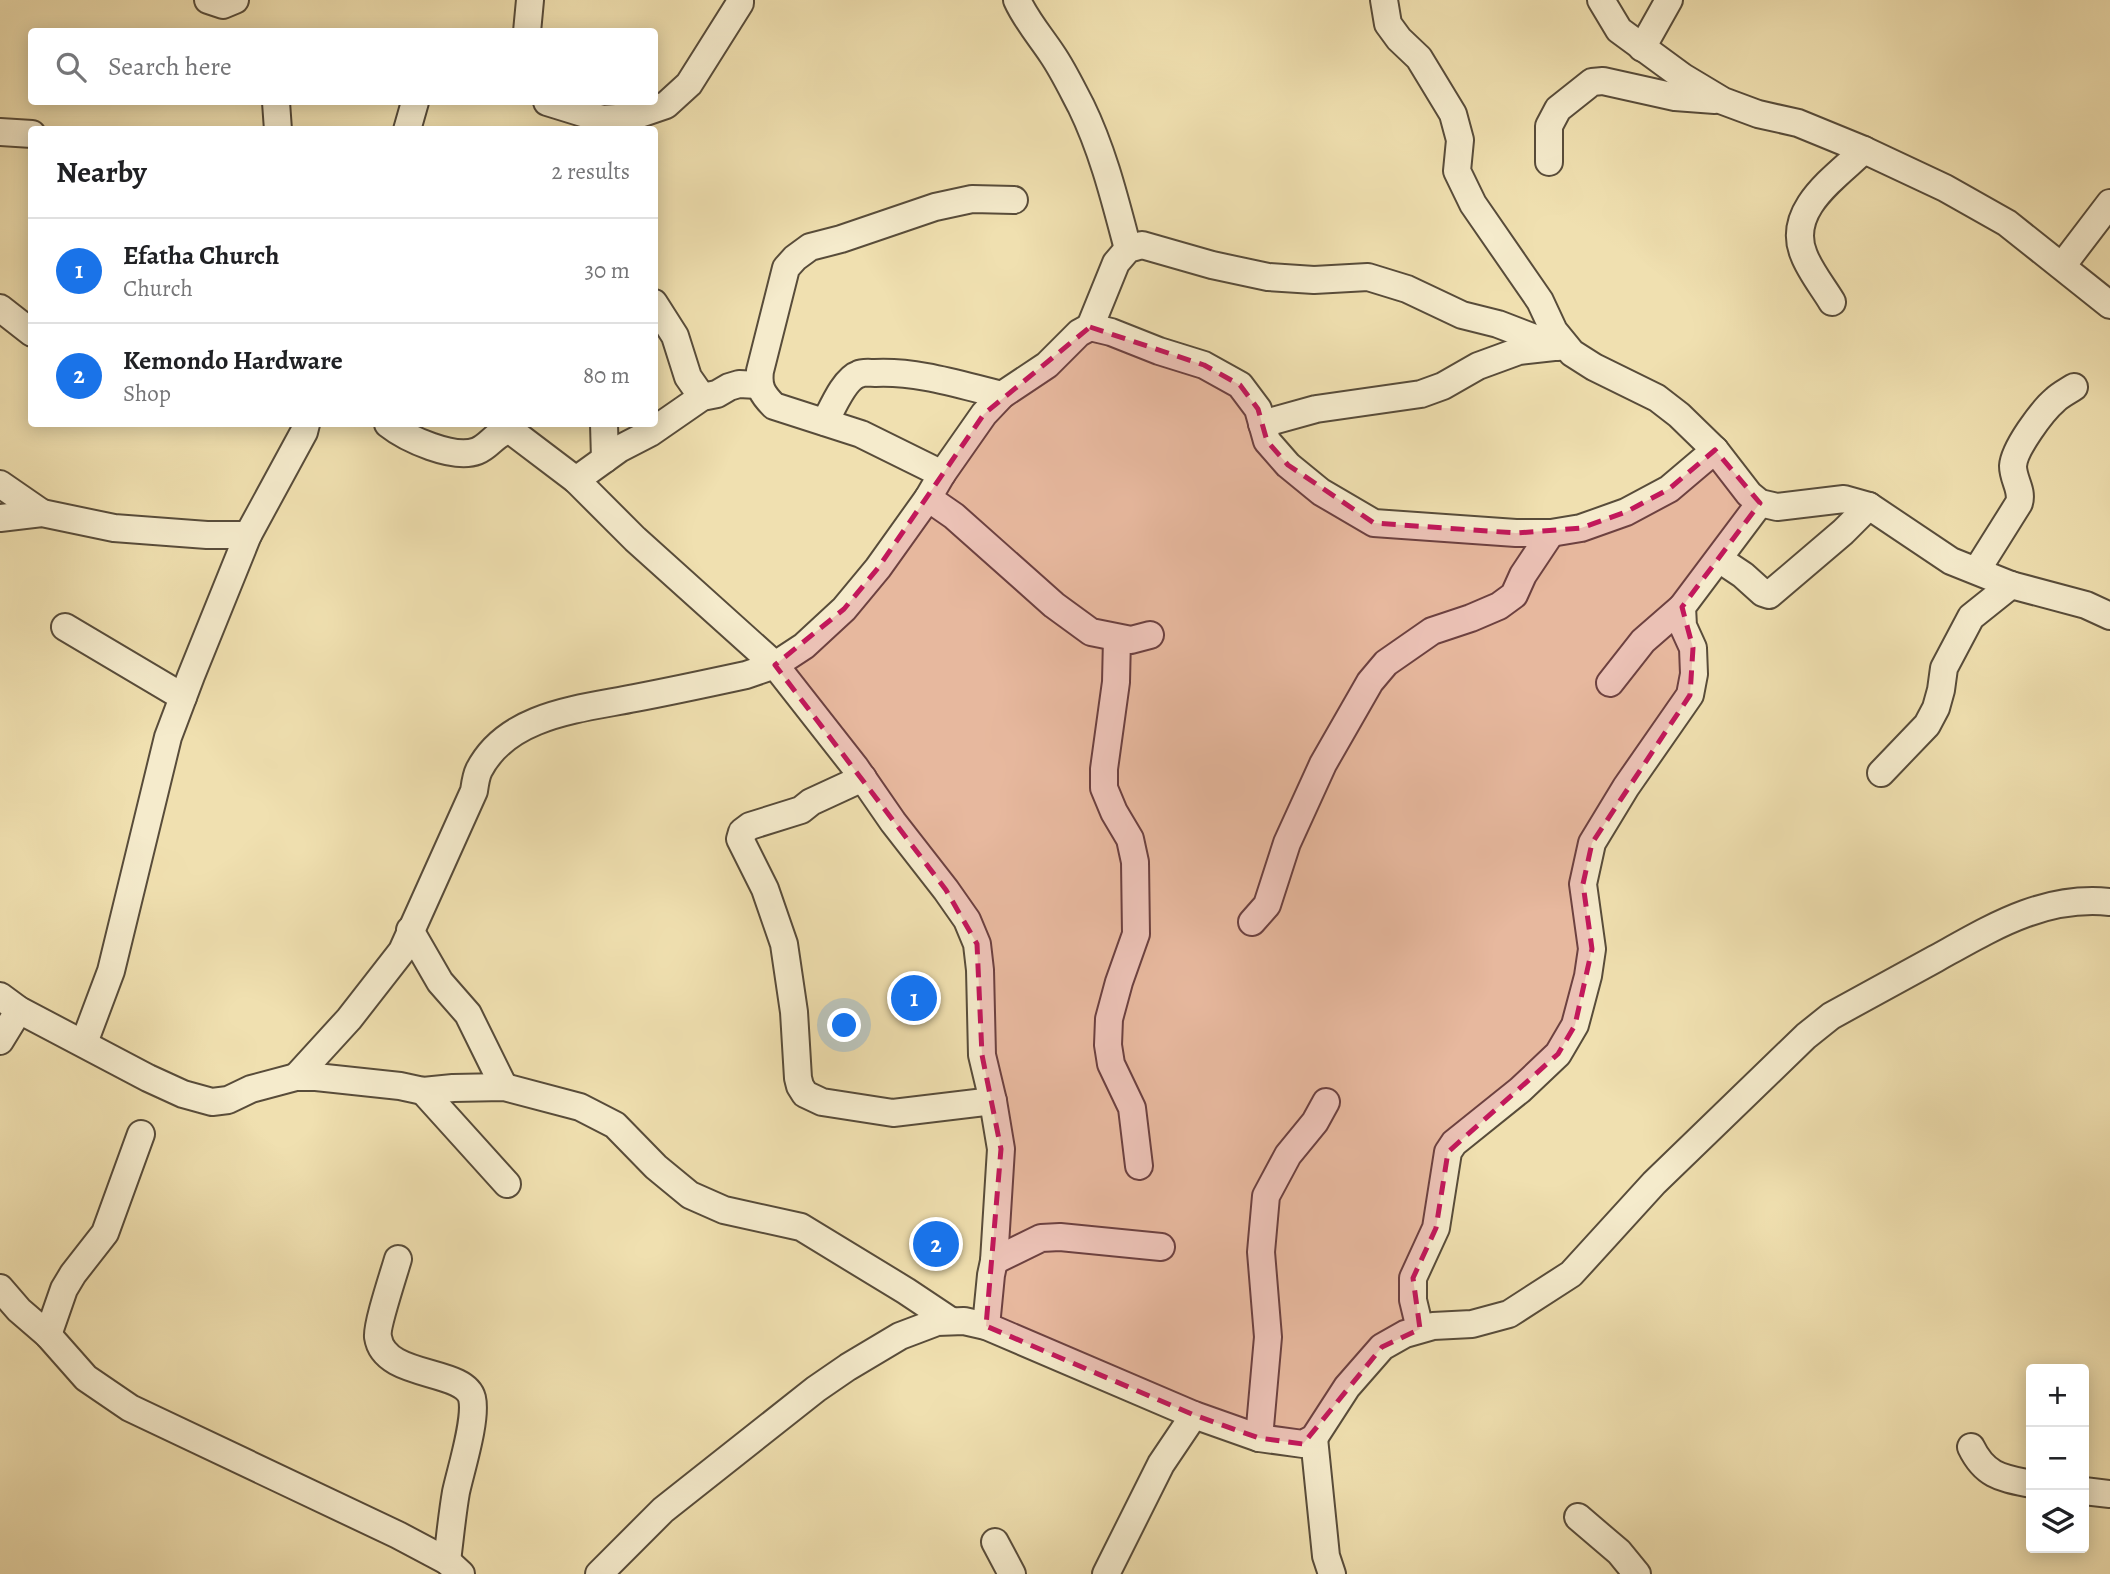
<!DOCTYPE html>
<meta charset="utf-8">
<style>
body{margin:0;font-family:Alegreya,serif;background:#f6f6f6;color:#202124}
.controls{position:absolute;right:21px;bottom:21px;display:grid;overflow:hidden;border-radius:7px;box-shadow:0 4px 18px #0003}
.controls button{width:63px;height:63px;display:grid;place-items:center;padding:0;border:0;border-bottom:2px solid #e0e0e0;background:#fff;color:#202124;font:35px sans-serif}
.you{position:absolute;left:845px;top:1026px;width:24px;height:24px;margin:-18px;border:5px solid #fff;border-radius:50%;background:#1a73e8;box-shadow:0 0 0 10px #1a73e833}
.badge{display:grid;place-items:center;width:46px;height:46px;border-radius:50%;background:#1a73e8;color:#fff;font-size:23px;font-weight:700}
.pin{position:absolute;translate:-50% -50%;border:4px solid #fff;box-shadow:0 2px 7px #0006}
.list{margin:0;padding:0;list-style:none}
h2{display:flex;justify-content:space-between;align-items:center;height:91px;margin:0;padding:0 28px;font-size:30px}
h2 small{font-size:23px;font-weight:400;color:#757577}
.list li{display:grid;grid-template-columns:46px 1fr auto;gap:21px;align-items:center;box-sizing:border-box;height:105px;padding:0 28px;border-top:2px solid #e0e0e0}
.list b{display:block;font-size:26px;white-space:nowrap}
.list p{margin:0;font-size:23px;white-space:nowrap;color:#757577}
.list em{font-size:23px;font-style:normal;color:#757577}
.icon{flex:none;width:38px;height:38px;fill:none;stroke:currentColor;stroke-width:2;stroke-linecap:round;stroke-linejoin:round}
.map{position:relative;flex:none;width:2110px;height:1574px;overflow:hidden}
.search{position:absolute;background:#fff;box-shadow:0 4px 18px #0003;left:28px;top:28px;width:630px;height:77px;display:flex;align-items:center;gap:18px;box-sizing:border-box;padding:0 24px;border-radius:7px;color:#757577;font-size:26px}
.panel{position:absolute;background:#fff;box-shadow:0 4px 18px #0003;left:28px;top:126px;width:630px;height:301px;border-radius:7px}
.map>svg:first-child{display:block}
</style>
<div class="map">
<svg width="2110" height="1574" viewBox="0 0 2110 1574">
<rect width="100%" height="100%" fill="#f0e0b0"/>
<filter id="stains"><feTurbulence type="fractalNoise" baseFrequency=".00286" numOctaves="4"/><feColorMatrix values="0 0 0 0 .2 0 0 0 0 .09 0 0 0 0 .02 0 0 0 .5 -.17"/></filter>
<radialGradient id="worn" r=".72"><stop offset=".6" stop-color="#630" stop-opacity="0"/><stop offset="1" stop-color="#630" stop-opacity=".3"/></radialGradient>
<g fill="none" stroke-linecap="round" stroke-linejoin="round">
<defs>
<g id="minor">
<path d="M208 0 223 5 235 0"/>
<path d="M1017 0C1026 20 1040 36 1052 54 1063 70 1072 89 1081 106 1103 151 1115 200 1128 249"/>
<path d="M1384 0 1388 24 1399 39 1419 58 1453 114 1460 140 1457 171 1473 204 1540 301 1554 331 1572 353 1594 367 1657 398 1679 415 1715 450 1749 494 1760 503 1777 507 1844 499 1869 506 1951 561 2011 585 2086 605 2110 616"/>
<path d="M1601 0 1619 30 1683 77 1723 101 1758 114 1798 123 1864 150 1945 188 2007 223 2110 305"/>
<path d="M527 32 530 0"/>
<path d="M1642 48 1669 0"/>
<path d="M276 102 278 130"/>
<path d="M547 102 602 119 631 117 666 105 689 84 740 3V0"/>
<path d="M407 130 415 102"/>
<path d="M0 132 32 134"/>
<path d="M1549 162V126L1558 109 1592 82 1603 81 1675 97 1715 100"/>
<path d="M2062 266 2110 203"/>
<path d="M1832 302C1823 287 1810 271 1804 255 1785 210 1836 177 1864 150"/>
<path d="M654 303 675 336 688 377 702 397"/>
<path d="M0 308 32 333"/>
<path d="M1090 327 1116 263 1128 249 1142 245 1212 265 1268 277 1314 280 1368 277 1407 289 1462 315 1498 324 1558 347"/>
<path d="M825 422C832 409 844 379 859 374 863 372 870 373 875 373 919 371 960 385 1002 395"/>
<path d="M388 424C407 439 454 460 477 451 490 446 495 433 510 430L576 480 635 539 775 665 855 767 893 822 946 890 967 920 977 944 980 970 982 1055 993 1101 1001 1149 994 1261 991 1275 986 1326"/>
<path d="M604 424 605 459"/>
<path d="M1262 424 1316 409 1421 394 1443 386 1478 366 1519 351 1554 347"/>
<path d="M942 474 861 434 774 406C762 394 758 387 760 371L786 268 795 258 810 247 841 239 935 207 972 199 1014 200"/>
<path d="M576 480 619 449 650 433 702 397 717 394 729 387 739 384 758 385"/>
<path d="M0 484 42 513"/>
<path d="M928 498 954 516 1054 605 1091 632 1131 640 1150 635"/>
<path d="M0 518 42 513 114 528 207 535H248"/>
<path d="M1719 559 1743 575 1763 593 1769 595 1843 532 1869 506"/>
<path d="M1977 570 2019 503C2023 490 2013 480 2013 466 2014 449 2042 411 2055 400 2060 395 2068 391 2074 387"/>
<path d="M65 627 183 697"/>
<path d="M1117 638 1116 682 1104 769V788L1114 812 1130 839 1135 862 1136 934 1119 982 1109 1019 1108 1045 1111 1064 1132 1108 1139 1166"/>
<path d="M1610 683 1643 641 1682 607"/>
<path d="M1881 773 1927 725 1936 708 1941 690 1944 668 1971 617 2011 585"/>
<path d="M863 778 811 802 801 810 750 826 742 832 740 839 765 889 784 944 794 1012 798 1078 800 1086 805 1094 822 1102 893 1113 993 1101"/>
<path d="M1252 922 1267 905 1287 843 1323 764 1370 682 1386 663 1432 631 1471 618 1499 606 1514 595 1523 575 1551 533"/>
<path d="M410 930 440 982 468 1014 504 1087"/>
<path d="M0 996 19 1010 148 1078 183 1094 212 1102 228 1100 251 1089 296 1077H316L400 1086 423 1091 453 1088 504 1087 580 1107 615 1125 656 1167 690 1195 724 1210 801 1227 906 1291 951 1321"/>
<path d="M0 1041 19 1010"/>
<path d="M84 1043 111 971 168 737 191 676 248 535 304 432 306 424"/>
<path d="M296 1077 349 1019 402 951 474 791C475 784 476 776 479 770 508 714 581 709 635 698 672 691 709 683 746 675L775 665 804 646 844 609 878 568 928 498 942 474 984 414 1002 395 1047 365 1079 333 1090 327 1111 332 1159 351 1204 365 1240 385 1258 409 1267 441 1288 465 1321 492 1374 523 1516 533H1551L1581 528 1626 512 1669 489 1715 450"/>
<path d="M423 1091 507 1184"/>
<path d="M398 1259C394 1273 376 1327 378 1337 384 1379 464 1368 472 1398 477 1419 461 1469 456 1492 452 1515 450 1538 447 1561"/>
<path d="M994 1261 1041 1238 1060 1237 1161 1247"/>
<path d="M0 1288 19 1310 48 1335 86 1378 130 1408 398 1535 447 1561 461 1574"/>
<path d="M1420 1329 1413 1300V1278L1436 1228 1448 1152 1454 1143 1520 1090 1558 1054 1575 1025 1588 976 1592 949 1583 884 1592 843 1626 787 1690 695 1694 674 1693 648 1683 626 1682 607 1760 503"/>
<path d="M48 1335 64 1289 73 1274 105 1233 141 1134"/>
<path d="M1259 1438 1268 1337 1261 1252 1266 1196 1288 1155 1315 1122 1326 1102"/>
<path d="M1314 1438 1326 1556 1332 1574"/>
<path d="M1971 1447C1985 1476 2002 1478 2031 1484"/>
<path d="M2084 1491 2110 1494"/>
<path d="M1578 1517 1619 1552 1637 1574"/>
<path d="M995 1542 1012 1574"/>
<path d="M599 1574 663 1510 816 1389 848 1367 900 1336 937 1322 964 1321 986 1326 1194 1415 1259 1438 1303 1444 1314 1438 1347 1387 1382 1347 1405 1334 1433 1326 1472 1324 1509 1314 1571 1274 1654 1183 1806 1036 1831 1016C1866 997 1901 978 1935 959 1991 928 2043 895 2110 902"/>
<path d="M1106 1574 1161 1464 1194 1415"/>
</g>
</defs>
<use href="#minor" stroke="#584c3a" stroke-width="30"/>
<use href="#minor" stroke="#f5ebcc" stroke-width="26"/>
</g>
<path fill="#c2185b" fill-opacity="0.2" stroke="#c2185b" stroke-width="5" stroke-dasharray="14 9" stroke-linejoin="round" d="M1090 327 1204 365 1240 385 1258 409 1267 441 1288 465 1374 523 1516 533 1581 528 1626 512 1669 489 1715 450 1760 503 1682 607 1693 648 1690 695 1592 843 1583 884 1592 949 1575 1025 1558 1054 1448 1152 1436 1228 1413 1278 1420 1329 1382 1347 1303 1444 1259 1438 1194 1415 986 1326 1001 1149 982 1055 977 944 946 890 775 665 844 609 878 568 984 414Z"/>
<rect width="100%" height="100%" filter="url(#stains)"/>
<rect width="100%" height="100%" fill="url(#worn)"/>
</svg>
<div class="controls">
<button>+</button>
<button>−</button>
<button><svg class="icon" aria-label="layers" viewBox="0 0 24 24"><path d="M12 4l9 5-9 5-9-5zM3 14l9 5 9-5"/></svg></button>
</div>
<div class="you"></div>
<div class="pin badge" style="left:914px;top:998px">1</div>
<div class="pin badge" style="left:936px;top:1244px">2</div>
<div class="search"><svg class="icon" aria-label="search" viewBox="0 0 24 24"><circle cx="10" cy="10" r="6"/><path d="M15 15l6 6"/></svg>Search here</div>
<section class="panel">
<h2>Nearby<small>2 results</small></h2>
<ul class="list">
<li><span class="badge">1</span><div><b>Efatha Church</b><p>Church</p></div><em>30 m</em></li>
<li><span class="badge">2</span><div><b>Kemondo Hardware</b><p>Shop</p></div><em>80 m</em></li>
</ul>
</section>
</div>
